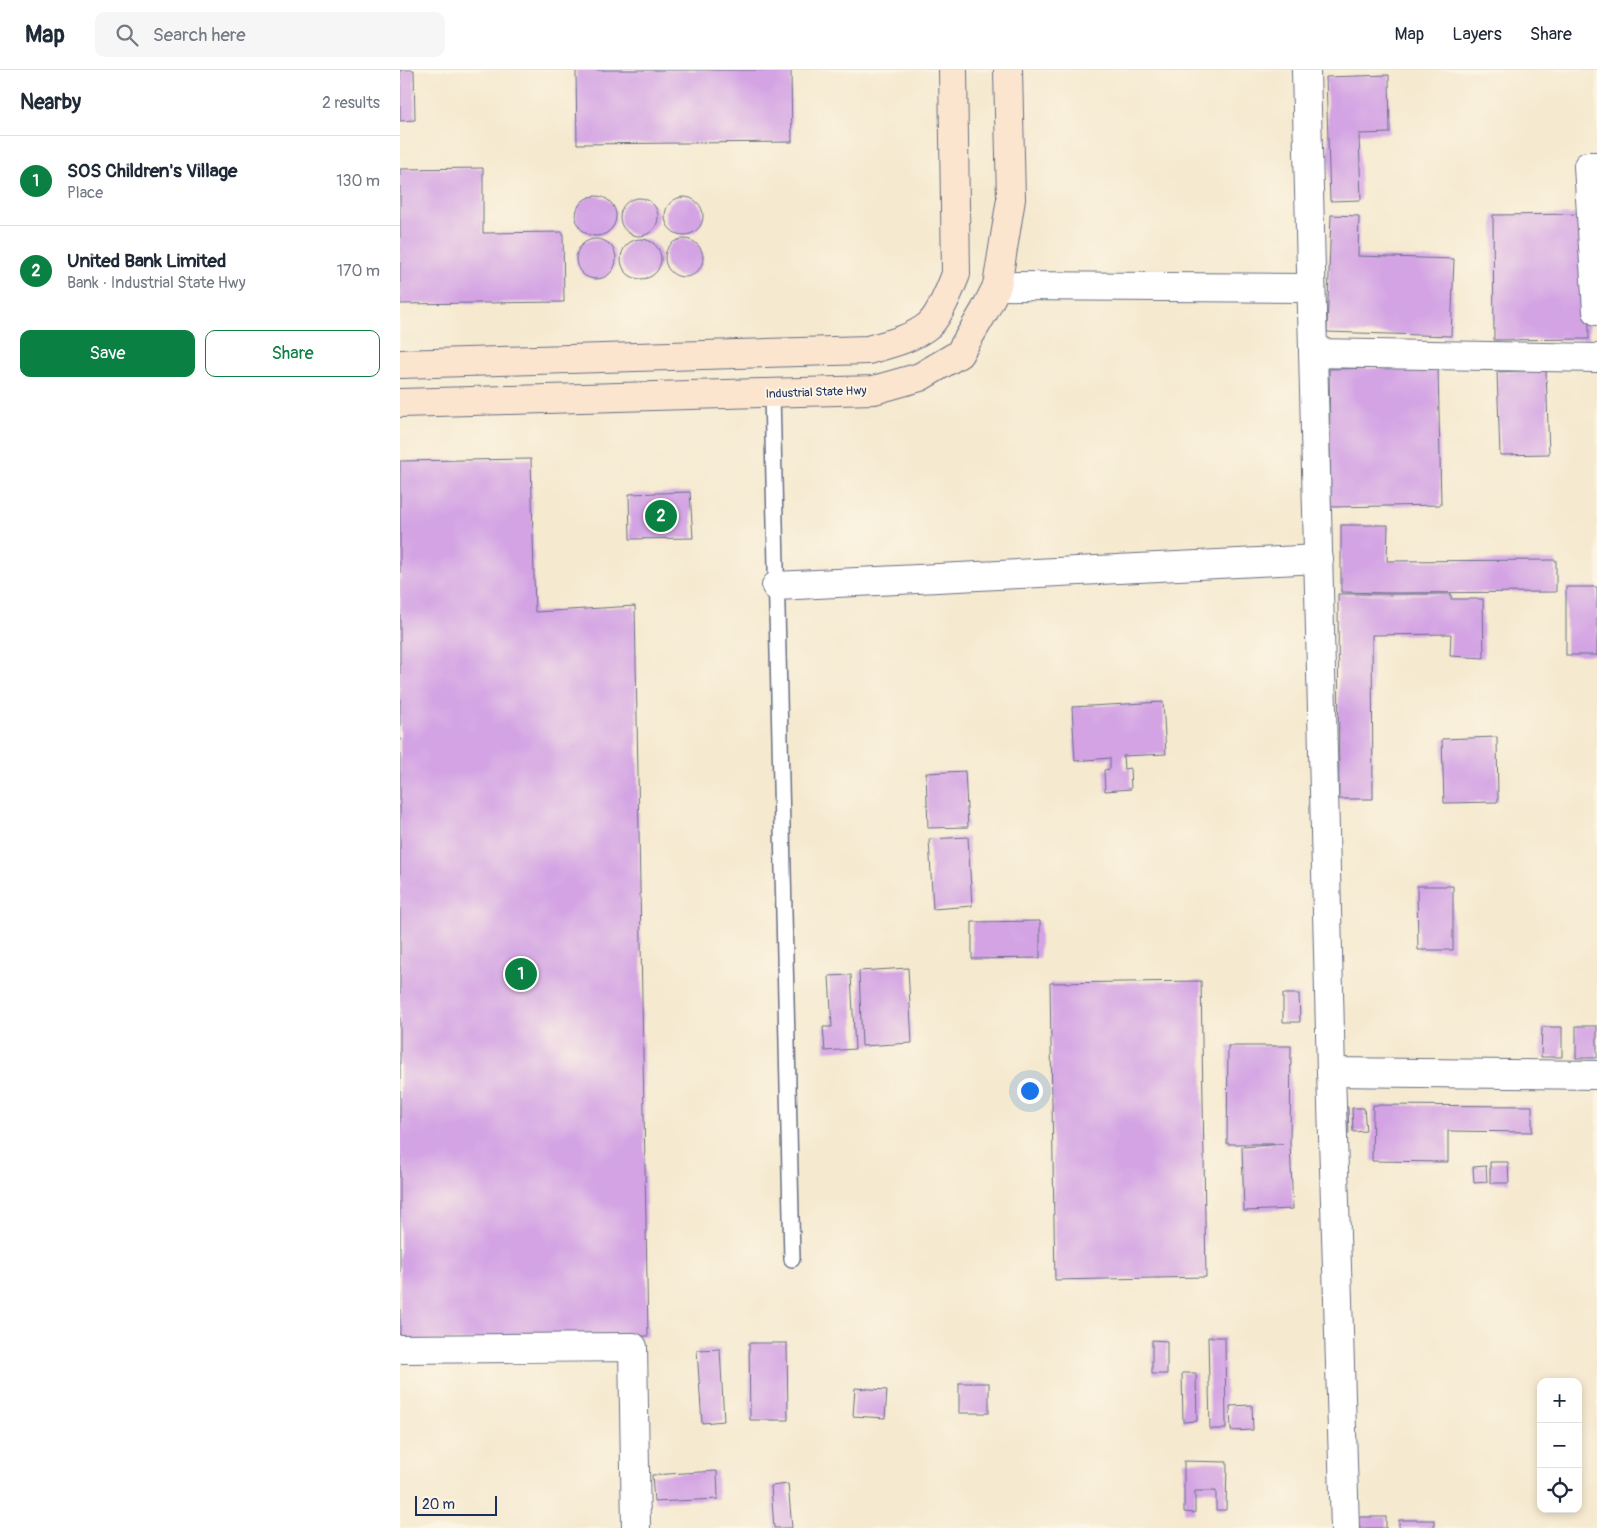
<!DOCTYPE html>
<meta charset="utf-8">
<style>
body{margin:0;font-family:Pangolin,sans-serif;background:#f6f6f7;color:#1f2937}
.controls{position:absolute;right:15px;bottom:15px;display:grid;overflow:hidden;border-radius:10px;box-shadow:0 2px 8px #0003}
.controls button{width:45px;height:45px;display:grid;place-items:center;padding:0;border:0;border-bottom:1px solid #e0e1e3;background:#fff;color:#1f2937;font:25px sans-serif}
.scale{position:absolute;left:15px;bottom:12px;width:82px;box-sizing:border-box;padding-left:5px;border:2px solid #1b2f5e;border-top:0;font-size:14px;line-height:18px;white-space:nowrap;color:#1b2f5e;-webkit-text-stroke:4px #fcf5e5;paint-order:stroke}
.you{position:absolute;left:629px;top:1020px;width:18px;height:18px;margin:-12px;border:4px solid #fff;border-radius:50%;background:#1a73e8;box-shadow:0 0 0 8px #1a73e833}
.badge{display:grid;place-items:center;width:32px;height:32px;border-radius:50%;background:#0b8043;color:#fff;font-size:16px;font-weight:700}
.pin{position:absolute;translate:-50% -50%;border:2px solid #fff;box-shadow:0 1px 5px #0006}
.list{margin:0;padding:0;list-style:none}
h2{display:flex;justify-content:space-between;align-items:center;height:65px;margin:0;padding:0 20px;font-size:21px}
h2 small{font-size:16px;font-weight:400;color:#747a83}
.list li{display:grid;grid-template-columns:32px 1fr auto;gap:15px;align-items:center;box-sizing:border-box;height:90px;padding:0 20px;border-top:1px solid #e0e1e3}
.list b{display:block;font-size:19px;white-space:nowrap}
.list p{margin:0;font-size:16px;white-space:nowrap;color:#747a83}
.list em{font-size:16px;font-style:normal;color:#747a83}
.actions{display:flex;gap:10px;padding:15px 20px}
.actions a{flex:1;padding:11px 0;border:1px solid #0b8043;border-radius:10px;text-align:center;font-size:18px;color:#0b8043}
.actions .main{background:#0b8043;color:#fff}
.icon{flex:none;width:28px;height:28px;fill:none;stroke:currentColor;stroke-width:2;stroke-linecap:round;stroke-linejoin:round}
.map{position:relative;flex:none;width:1197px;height:1458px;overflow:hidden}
header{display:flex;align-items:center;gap:30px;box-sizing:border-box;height:70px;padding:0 25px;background:#fff;border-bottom:1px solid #e0e1e3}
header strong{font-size:24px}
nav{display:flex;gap:28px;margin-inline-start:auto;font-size:18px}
.search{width:350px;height:45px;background:#f6f6f7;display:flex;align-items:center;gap:12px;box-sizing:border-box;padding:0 18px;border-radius:10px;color:#747a83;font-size:19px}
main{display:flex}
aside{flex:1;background:#fff}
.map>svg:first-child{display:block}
</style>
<header>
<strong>Map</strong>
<div class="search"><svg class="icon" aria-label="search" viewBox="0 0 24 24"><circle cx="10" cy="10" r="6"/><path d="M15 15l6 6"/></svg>Search here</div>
<nav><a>Map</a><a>Layers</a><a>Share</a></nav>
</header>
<main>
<aside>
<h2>Nearby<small>2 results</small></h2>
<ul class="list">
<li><span class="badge">1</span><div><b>SOS Children's Village</b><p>Place</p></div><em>130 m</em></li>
<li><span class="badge">2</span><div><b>United Bank Limited</b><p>Bank · Industrial State Hwy</p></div><em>170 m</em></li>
</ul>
<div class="actions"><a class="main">Save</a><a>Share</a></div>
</aside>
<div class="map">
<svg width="1197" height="1458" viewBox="0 0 1197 1458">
<rect width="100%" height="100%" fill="#fcf5e5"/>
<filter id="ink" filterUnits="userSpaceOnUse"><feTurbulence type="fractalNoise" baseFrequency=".02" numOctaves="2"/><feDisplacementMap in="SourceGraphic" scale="10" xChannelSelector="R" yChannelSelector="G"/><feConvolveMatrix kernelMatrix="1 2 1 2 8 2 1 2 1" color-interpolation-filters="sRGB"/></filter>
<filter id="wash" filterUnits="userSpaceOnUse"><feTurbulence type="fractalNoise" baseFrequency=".0096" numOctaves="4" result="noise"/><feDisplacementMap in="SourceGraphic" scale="20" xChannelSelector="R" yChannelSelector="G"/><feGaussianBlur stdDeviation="1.12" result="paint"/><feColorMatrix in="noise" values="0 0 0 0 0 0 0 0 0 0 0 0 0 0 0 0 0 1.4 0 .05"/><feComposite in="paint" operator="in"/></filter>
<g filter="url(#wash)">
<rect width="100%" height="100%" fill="#f5e9cf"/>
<g id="blocks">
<g fill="#d3a3e4">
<path d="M0 0H14L15 50 0 51Z"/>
<path d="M176 0H391L392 72 177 74Z"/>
<path d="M989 5 990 63 959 64 961 130 930 131 926 7Z"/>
<path d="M83 98V163L163 162 164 232 0 234V99Z"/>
<circle cx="196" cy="146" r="20"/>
<circle cx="284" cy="146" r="19"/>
<circle cx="239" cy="147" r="19"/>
<path d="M1188 144 1189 269 1094 270 1093 145Z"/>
<path d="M931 145 959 146 958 186 1054 189 1051 266 927 262Z"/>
<circle cx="284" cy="188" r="19"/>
<circle cx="196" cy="189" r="20"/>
<circle cx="241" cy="189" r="20"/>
<path d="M1038 297 1041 435 931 437 929 299Z"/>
<path d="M1146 300 1149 384 1100 385 1097 302Z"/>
<path d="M131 389 135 542 235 536 248 1266 0 1272V391Z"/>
<path d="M290 422 293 468 230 469 229 424Z"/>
<path d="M941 455H988L987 491 1156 490V522L987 523 941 522Z"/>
<rect x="1166" y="517" width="31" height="68"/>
<path d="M938 524H1051V529H1083L1084 588 1050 586 1051 564 972 565 973 729H939Z"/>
<path d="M763 632 766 684 723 686 724 699 730 698 731 719 705 721 704 700 710 699V688L675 691 672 637Z"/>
<path d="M1097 667 1098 732 1044 733 1042 669Z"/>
<path d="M565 701 568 757 528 758 526 703Z"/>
<path d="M568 767 572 836 533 839 529 769Z"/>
<path d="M1017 816H1053V880H1018Z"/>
<path d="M640 851V888L572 889V852Z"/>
<path d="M508 898 512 973 462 976 459 901Z"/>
<path d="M451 905 455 979 425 981 423 957H432L429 906Z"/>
<path d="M801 911 806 1207 655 1210 650 913Z"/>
<path d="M883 924H899L900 952H883Z"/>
<rect x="1176" y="956" width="21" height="32"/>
<path d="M1142 957H1162V987H1141Z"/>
<path d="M828 976H891L890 1074 893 1139 844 1141 842 1077 883 1074H827Z"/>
<path d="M973 1035 1132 1036V1062L1048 1061V1092L972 1091Z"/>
<path d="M936 1037H948L949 1064 936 1065Z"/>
<path d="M952 1038H964L966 1061 953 1062Z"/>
<path d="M1090 1092H1108L1109 1113H1090Z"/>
<path d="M1086 1096 1087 1112 1074 1113 1073 1097Z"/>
<path d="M808 1267H825L826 1359H810Z"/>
<path d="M752 1270 767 1271V1304H752Z"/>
<path d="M349 1273H387L388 1350H350Z"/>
<path d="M320 1279 324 1351 302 1353 297 1280Z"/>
<path d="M782 1303H796L797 1351 783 1352Z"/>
<rect x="559" y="1313" width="30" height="30"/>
<path d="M455 1318 487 1320 485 1348 453 1346Z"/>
<path d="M852 1335 853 1360 831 1361 830 1336Z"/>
<path d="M784 1391 827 1392 826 1440H816V1421H795V1443L784 1442Z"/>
<path d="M317 1401 318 1429 254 1432 252 1405Z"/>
<path d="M388 1414 392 1458H374L371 1416Z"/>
<rect x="955" y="1447" width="31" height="11"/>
<rect x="999" y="1450" width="35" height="8"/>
</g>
</g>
</g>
<g filter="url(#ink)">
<use href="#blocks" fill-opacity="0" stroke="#677086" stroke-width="1"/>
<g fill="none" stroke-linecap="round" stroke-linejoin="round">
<defs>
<path id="service" d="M372 323 392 1189"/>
<g id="minor">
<path d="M906 0 931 1002 945 1458"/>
<path d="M1197 96H1188L1197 241"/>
<path d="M597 216 911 218"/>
<path d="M913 283 1197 288"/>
<path d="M376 516 919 489"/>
<path d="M931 1002 1197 1005"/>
<path d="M0 1279 233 1277 236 1458"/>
</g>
<g id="secondary">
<path d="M0 294 468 280C489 274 512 269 529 255 539 246 551 217 556 204L553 0"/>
<path d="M0 333 474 320 520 307 559 284 585 240 597 216 611 129 608 0"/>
</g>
</defs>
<use href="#service" stroke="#677086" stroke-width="18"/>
<use href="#minor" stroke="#677086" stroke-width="30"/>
<use href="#secondary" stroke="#677086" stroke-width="30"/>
<use href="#service" stroke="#fff" stroke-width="15"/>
<use href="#minor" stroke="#fff" stroke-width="28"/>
<use href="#secondary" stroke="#fbe5cf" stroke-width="28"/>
</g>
</g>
<g text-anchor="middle" stroke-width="4" stroke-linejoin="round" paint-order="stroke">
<g font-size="12" fill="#1b2f5e" stroke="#fcf5e5">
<text transform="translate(416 322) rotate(-2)" y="4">Industrial State Hwy</text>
</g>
</g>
</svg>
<div class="controls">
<button>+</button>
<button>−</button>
<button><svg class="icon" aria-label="locate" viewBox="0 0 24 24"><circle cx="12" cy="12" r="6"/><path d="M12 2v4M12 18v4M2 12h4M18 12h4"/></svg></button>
</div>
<div class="scale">20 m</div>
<div class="you"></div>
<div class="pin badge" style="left:121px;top:904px">1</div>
<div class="pin badge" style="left:261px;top:446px">2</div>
</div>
</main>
